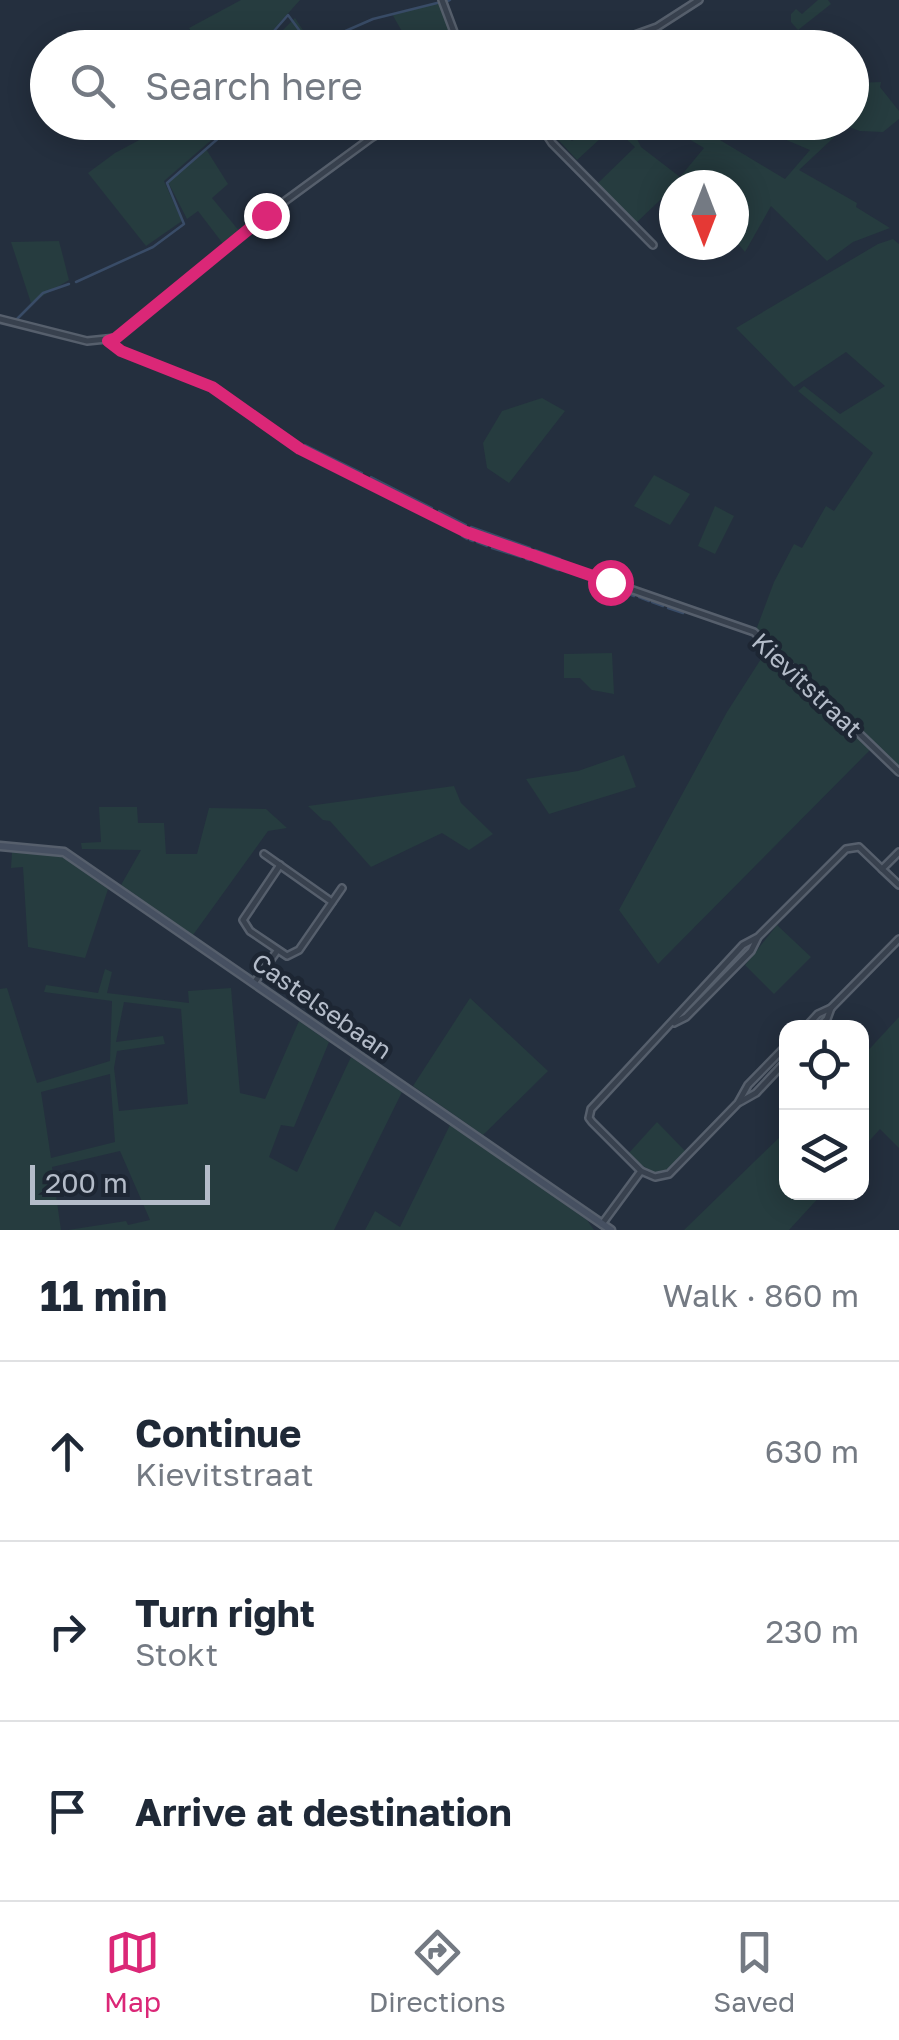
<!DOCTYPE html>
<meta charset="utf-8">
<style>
body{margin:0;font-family:"Golos Text",sans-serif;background:#f2f2f3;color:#1f2937}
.controls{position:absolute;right:30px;bottom:30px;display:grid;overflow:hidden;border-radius:20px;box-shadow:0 5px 25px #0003}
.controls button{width:90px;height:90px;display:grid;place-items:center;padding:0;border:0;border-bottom:2px solid #e0e1e3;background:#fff;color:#1f2937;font:50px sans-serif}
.compass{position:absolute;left:659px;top:170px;width:90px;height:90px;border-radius:50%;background:#fff;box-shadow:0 5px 25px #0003;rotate:180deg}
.scale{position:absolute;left:30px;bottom:25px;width:180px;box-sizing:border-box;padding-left:10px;border:5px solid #b4bcc9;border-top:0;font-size:28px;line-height:35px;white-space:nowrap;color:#b4bcc9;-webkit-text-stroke:8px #1d2633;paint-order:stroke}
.stop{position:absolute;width:30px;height:30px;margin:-22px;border:8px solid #db2777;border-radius:50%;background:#fff}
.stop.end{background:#db2777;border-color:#fff;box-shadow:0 2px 10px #0008}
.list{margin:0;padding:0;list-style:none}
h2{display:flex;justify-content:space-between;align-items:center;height:130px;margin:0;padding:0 40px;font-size:42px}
h2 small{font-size:32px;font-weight:400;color:#747a83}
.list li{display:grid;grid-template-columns:65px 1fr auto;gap:30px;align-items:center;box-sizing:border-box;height:180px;padding:0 40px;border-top:2px solid #e0e1e3}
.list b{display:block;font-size:38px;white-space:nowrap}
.list p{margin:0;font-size:32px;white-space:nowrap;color:#747a83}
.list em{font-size:32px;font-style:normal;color:#747a83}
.icon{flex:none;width:55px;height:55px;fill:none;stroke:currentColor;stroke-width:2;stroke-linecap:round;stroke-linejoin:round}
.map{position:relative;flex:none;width:899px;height:1230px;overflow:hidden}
.search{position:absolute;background:#fff;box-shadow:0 5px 25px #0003;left:30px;right:30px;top:30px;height:110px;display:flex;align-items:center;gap:25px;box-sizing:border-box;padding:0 35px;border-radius:55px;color:#747a83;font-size:38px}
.sheet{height:670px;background:#fff}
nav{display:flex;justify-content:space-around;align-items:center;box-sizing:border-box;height:140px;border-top:2px solid #e0e1e3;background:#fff;font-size:28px;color:#747a83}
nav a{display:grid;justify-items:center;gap:5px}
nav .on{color:#db2777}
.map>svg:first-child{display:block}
</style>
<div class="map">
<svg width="899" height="1230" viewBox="0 0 899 1230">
<rect width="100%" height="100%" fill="#242f3e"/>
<g fill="#263c3f" fill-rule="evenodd">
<path d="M241 0H300L266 38 271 42 295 18 314 47H201L189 28Z"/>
<path d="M818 0H828L831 4 798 30 791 22V14L796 9 802 14Z"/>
<path d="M438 2 455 43 442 47H411L392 14Z"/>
<path d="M881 82 880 87 899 111V119L883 132 860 131 846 126 799 170 857 203 856 207 890 228 853 242 827 261 771 206 745 252 734 239V185H682L679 182 635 224 597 184 635 147 613 127 577 160 552 133 558 127 572 141 593 123H617L637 139 641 147 680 177 704 148 662 123H728L715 137 785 179 810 150 746 123 852 122V92L855 83Z"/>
<path d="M171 123H231L164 181 182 221 146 246 88 173 115 153Z"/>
<path d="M206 149 228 184 212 198 240 232 224 245 198 211 187 219 168 182Z"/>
<path d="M893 239 899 244V767L774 644 756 630 774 582 794 544 802 548 826 506 834 511 873 453 798 391 804 386 840 414 885 386 846 352 794 387 736 328 878 244Z"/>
<path d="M59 241 69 280 31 303 11 242Z"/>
<path d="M542 398 565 411 509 483 487 468 483 443 502 411Z"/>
<path d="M654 475 690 494 670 525 634 506Z"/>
<path d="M715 506 734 516 715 554 698 546Z"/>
<path d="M768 648 871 749 658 964 619 910 727 712Z"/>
<path d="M612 653 614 694 592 690 580 678H564V654Z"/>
<path d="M624 755 636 787 549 814 526 779 578 771Z"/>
<path d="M454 786 461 803 493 834 469 850 442 833 371 867 330 821 323 820 308 806Z"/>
<path d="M99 807H137L138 823H164L166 854H197L209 808 266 809 287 828 268 831 193 935 121 885 141 850 82 849 81 843 101 842Z"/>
<path d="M12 852 61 856 108 889 85 958 28 947 23 867 11 868Z"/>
<path d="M777 925 811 957 774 994 745 965Z"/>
<path d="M105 969 112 972 107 993 189 1003 188 991 231 988 240 1093 265 1099 299 1021 329 1042 294 1127 281 1125 269 1157 297 1172 351 1057 402 1092 334 1230H68L126 1221 128 1225 150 1220 120 1151 52 1167 61 1230H0V989L7 988 37 1083 110 1061 112 1001 44 992 46 985 98 993ZM124 1002 181 1009 188 1104 119 1111 114 1068 117 1051 165 1044 163 1036 116 1042ZM110 1074 115 1142 51 1158 41 1092Z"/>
<path d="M470 998 548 1071 483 1135 413 1086Z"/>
<path d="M899 1017V1148L880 1129 862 1149V1057Z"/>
<path d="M657 1122 686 1152C659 1179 658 1179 628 1154Z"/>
<path d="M450 1125 587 1220 594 1230H365L375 1211 400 1227Z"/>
<path d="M786 1131V1192L823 1193 789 1230H684Z"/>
</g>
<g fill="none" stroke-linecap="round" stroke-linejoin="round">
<g stroke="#394c67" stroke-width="2.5">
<path d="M448 1 450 0"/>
<path d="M259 48 288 15 311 46 373 19 437 3"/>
<path d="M76 282 153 247 184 224 167 183 237 122"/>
<path d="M16 320 43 293 69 284"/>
<path d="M305 445 362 473"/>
<path d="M371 477 432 508"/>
<path d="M439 511 466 525"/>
<path d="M471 527 530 548"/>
<path d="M462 536 467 539"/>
<path d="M470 540 473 541"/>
<path d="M477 542 487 546"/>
<path d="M492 548 521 557"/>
<path d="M535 550 560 559"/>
<path d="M526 559 529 560"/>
<path d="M534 561 558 570"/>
<path d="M626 593 634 596"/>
<path d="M639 597 649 601"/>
<path d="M652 602 663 606"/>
<path d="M668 608 683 613"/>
</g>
<defs>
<g id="street">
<path d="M442 0 460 48"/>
<path d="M598 48 657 27 699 0"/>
<path d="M538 122 552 143 653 245"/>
<path d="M0 319 87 341 116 338 266 215 371 138 399 122"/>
<path d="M108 341 121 351 212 387 300 449 466 532 754 632 899 772"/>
<path d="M899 852 882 869 899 885"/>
<path d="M264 854 332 902"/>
<path d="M280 865 243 920 250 931 287 956 299 950 342 888"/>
<path d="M254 983 277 951"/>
<path d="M674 1023 686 1017 751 951 757 939"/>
<path d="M805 1028 818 1014 831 1008 899 939"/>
<path d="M819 1028 827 1019 831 1008"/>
<path d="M740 1102 756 1093 786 1061"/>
<path d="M641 1171 592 1122 589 1118 591 1109 743 945 758 937 846 849 859 847 882 869"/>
<path d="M602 1224 641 1171 655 1177 669 1174 738 1103 748 1085 786 1046"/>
</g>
<path id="secondary" d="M0 846 64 852 611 1230"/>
</defs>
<use href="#street" stroke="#565f6c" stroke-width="10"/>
<use href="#secondary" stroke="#565f6c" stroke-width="11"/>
<use href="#street" stroke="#38414e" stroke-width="5"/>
<use href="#secondary" stroke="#465061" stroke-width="6"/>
</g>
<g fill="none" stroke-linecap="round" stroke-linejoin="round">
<path stroke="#db2777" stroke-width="12" d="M266 215 116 338 108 341 121 351 212 387 300 449 466 532 610 582"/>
</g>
<g text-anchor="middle" stroke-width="9" stroke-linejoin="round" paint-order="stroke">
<g font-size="25" fill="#b4bcc9" stroke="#1d2633">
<text transform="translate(807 685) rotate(43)" y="9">Kievitstraat</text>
<text transform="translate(322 1006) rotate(35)" y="9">Castelsebaan</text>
</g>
</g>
</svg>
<div class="controls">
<button><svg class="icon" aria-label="locate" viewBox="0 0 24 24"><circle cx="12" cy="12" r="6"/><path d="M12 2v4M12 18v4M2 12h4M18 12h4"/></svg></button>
<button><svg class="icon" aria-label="layers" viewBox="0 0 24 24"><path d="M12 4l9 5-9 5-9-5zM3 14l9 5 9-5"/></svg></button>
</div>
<svg class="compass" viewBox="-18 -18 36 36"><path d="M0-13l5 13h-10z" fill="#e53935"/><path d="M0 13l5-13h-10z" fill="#747a83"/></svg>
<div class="scale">200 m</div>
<div class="stop" style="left:610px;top:582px"></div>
<div class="stop end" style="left:266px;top:215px"></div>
<div class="search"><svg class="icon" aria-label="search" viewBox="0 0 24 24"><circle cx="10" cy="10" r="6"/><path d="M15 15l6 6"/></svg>Search here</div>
</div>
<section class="sheet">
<h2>11 min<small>Walk · 860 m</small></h2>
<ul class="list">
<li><svg class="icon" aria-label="ahead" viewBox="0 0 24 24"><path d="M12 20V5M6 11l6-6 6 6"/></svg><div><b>Continue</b><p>Kievitstraat</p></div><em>630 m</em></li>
<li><svg class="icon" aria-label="right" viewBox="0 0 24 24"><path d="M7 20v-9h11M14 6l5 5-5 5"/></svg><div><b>Turn right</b><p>Stokt</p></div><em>230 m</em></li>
<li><svg class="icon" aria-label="arrive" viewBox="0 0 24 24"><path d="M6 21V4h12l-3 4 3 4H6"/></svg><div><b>Arrive at destination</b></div></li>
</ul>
</section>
<nav>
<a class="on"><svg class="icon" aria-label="map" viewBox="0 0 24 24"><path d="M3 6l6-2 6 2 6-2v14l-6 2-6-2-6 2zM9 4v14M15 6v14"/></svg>Map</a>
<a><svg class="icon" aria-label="directions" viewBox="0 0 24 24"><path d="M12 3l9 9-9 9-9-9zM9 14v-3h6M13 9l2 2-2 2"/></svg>Directions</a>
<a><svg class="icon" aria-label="saved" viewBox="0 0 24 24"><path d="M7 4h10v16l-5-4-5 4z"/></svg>Saved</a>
</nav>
